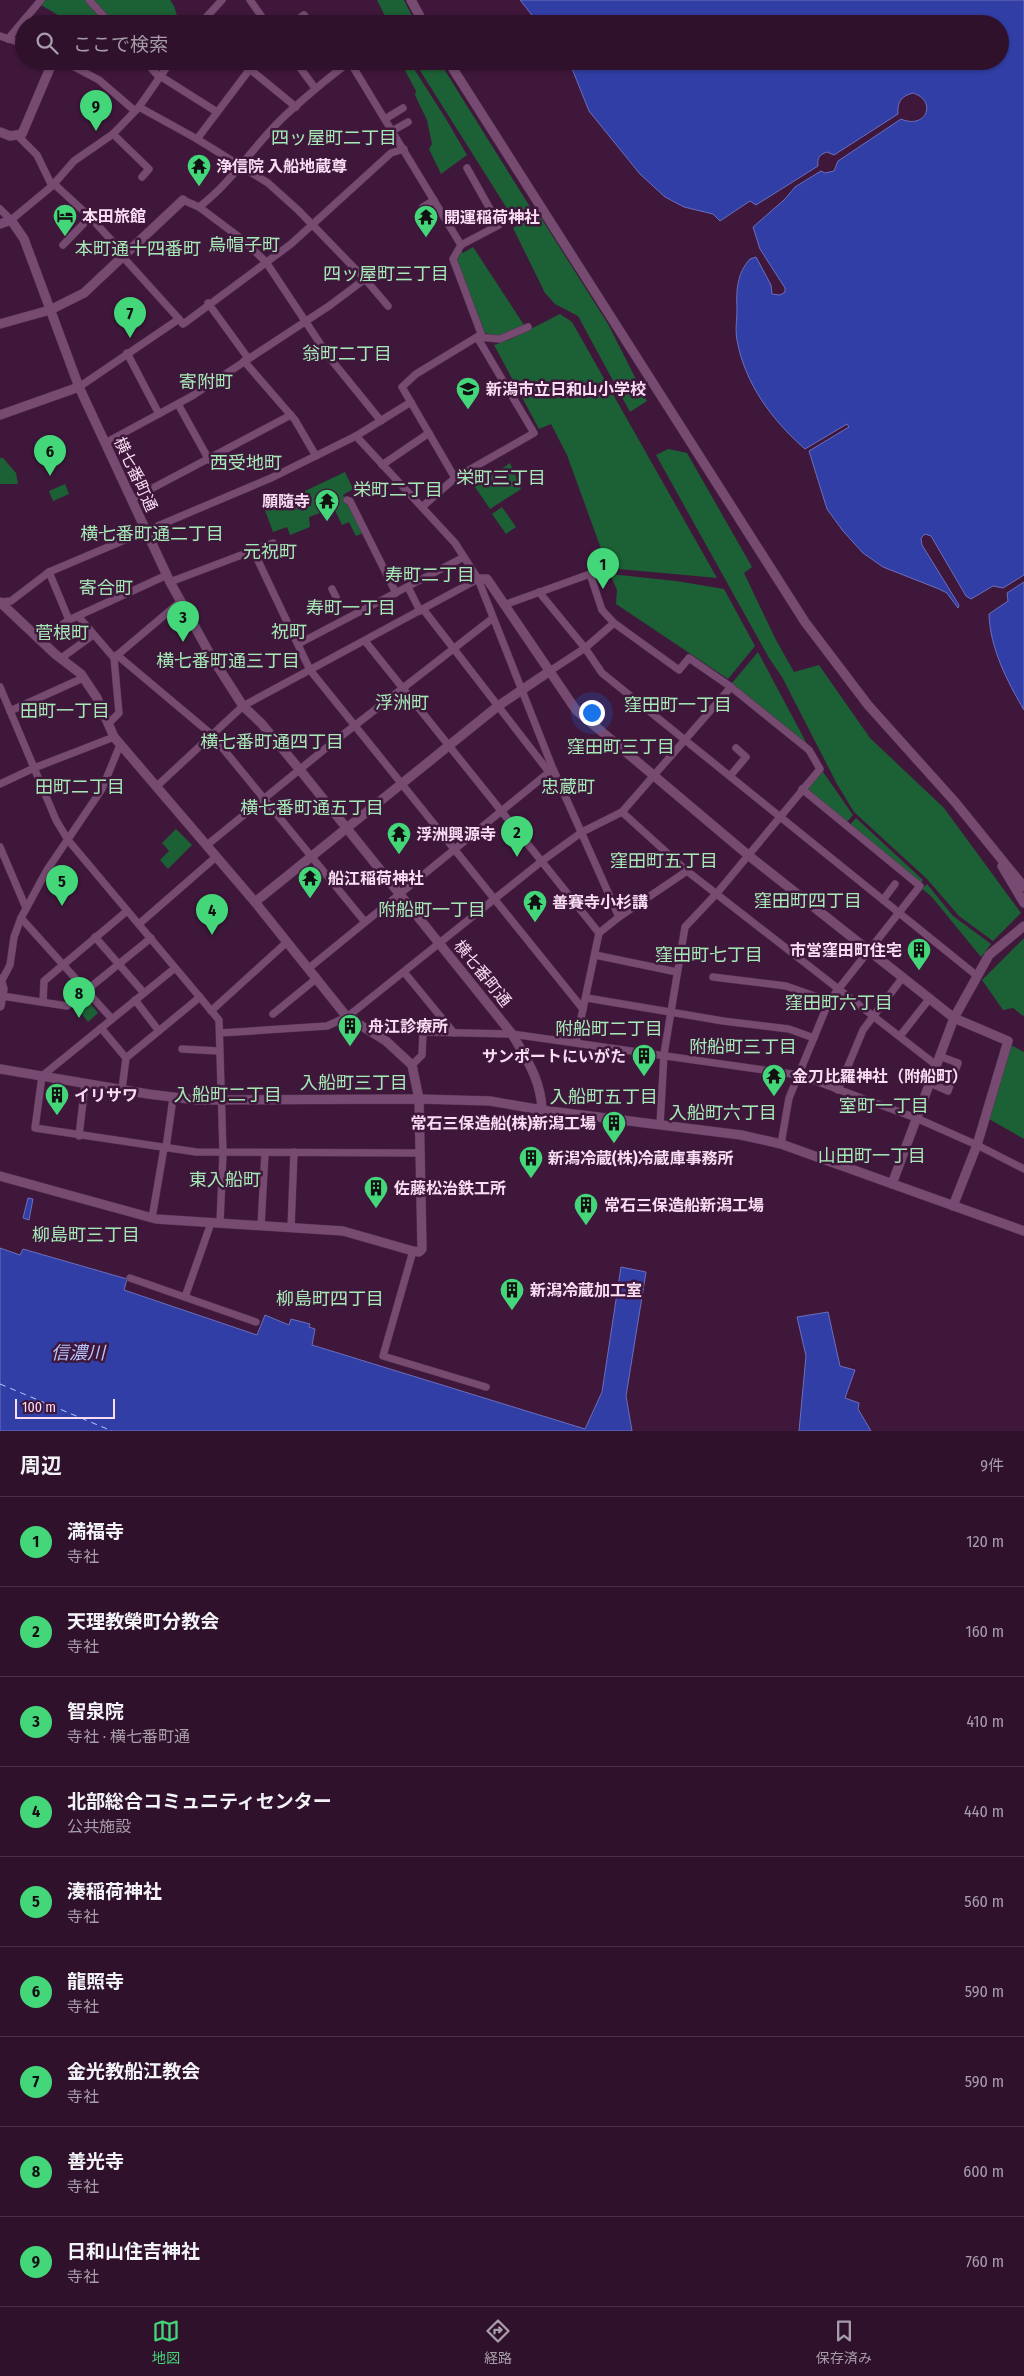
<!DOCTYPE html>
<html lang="ja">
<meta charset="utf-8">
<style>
body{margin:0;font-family:"Fira Sans Condensed","Noto Sans JP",sans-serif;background:#3b1f38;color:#f1f3f6}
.scale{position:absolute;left:15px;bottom:12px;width:100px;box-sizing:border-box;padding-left:5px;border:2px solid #f8ddf3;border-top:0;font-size:14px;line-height:18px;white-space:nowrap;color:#f8ddf3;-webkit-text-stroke:4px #3f173b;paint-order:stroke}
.you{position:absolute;left:591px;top:712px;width:18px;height:18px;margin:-12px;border:4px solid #fff;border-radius:50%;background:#1a73e8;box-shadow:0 0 0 8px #1a73e833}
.badge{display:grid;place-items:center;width:32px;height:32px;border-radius:50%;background:#44d77a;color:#111;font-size:16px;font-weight:700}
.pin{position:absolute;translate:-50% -41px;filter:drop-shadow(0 1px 2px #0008)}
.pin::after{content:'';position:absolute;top:26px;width:18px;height:15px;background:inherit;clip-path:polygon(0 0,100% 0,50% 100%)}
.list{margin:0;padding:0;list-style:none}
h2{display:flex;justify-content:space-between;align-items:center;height:65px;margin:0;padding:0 20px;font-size:21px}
h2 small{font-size:16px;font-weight:400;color:#a79da9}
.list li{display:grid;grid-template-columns:32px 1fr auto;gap:15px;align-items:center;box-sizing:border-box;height:90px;padding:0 20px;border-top:1px solid #4a3148}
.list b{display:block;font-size:19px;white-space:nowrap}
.list p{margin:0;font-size:16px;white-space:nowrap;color:#a79da9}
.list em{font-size:16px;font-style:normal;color:#a79da9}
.icon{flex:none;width:28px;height:28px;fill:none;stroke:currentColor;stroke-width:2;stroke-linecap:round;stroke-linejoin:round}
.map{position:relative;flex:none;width:1024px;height:1431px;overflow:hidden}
.search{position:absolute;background:#2f112c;box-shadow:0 1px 4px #0004;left:15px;right:15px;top:15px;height:55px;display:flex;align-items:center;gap:12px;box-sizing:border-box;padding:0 18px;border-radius:28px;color:#a79da9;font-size:19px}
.sheet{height:875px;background:#2f112c}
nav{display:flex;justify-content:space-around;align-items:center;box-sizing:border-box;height:70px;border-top:1px solid #4a3148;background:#2f112c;font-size:14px;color:#a79da9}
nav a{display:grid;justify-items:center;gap:2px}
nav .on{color:#44d77a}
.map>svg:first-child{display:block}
</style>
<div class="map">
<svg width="1024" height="1431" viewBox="0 0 1024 1431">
<rect width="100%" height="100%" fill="#3f173b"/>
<g fill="#1c6035">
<path d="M45 0H86L109 24H73L41 5Z"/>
<path d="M93 0H170L174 6 179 22 178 24H114Z"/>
<path d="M377 0H404L416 24H389Z"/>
<path d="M400 61H409L446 119 467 155 441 174 429 149 432 144 427 120 415 95 416 91Z"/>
<path d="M414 61H439L532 210 512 222 508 210Z"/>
<path d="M538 213 608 324 647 401 630 412 578 316 555 304 545 293 517 236 513 228Z"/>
<path d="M473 247 524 325 500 336 485 333 457 261 461 251 463 253Z"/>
<path d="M560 314 572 322 717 578 608 568 567 455 551 424 539 429 494 345 511 339Z"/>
<path d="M668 449 687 453 752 567 744 573 776 640 794 672 819 665 870 738 944 808 1021 913 993 941 959 916 927 879 854 812 837 784 782 677 769 658 656 455Z"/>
<path d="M0 458H3L16 473 18 484H0Z"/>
<path d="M510 463 521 489 490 509 475 487Z"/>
<path d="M345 472 353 489 343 495 363 533 356 536 349 522 342 525 334 508 309 517 310 527 290 535 287 527 273 532 265 510Z"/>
<path d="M65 484 69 494 53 501 49 491Z"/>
<path d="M502 507 516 527 506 534 492 514Z"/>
<path d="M610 574 676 581 724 589 755 646 728 679 616 604 617 590Z"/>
<path d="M758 652 807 744 732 683Z"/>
<path d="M821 769 853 815 846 823 806 789Z"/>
<path d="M856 818 923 880 920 885 849 826Z"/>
<path d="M176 829 192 845 168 869 160 860 169 851 162 843Z"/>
<path d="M927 884 953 916 991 944 981 957 931 896 922 889Z"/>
<path d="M1024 938V1015L1023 1016 1013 1008 1003 1010 982 980Z"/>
<path d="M86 998 98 1013 88 1022 81 1013 79 1014 74 1009Z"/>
<path d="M1011 1045 1024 1052V1139L989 1119Z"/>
</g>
<g fill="#313ea5" stroke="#6d6ebc">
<path d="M520 0H1024V575L1003 588 993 586 971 599 966 596 931 536 925 534 921 538 922 545 959 605 958 608 947 593 939 589 883 567 863 553 843 531 827 509 809 451 849 427 847 424 805 449C772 420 745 384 737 340 735 330 737 319 737 309 736 291 737 273 750 259L756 257 771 285 772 294 780 295 785 292V288L760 249 753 227 785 199 795 187 821 171 825 173 834 171 838 161 901 119C926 130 938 101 913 93 901 96 897 102 898 114L834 155 827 152C819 155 817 158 818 166L756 205 750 201 720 221 713 214 684 207 665 197 640 174 589 111 569 61H1000V24H539Z"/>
<path d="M1024 582V710C1007 681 990 648 989 614L1008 601 1007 593Z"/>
<path d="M28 1198 33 1199 29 1220 23 1218Z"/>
<path d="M0 1248 20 1255 23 1249 127 1279 124 1290 257 1335 265 1315 289 1325 291 1319 310 1324 309 1327 315 1329 312 1345 585 1429 602 1392 621 1267 646 1272 626 1396 632 1431H0Z"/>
<path d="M828 1312 840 1366 855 1370 845 1398 859 1403 858 1409 871 1431H799L806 1356 797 1317Z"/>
</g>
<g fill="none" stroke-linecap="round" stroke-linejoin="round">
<path stroke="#b7c7fd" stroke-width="1" stroke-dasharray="6 5" stroke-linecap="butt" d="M0 1384 112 1431"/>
<defs>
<g id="minor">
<path d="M89 0 111 24"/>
<path d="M250 0 267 24"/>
<path d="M200 24 222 0"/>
<path d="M291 24 304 15 311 24"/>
<path d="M0 36 24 44"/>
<path d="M8 39 41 0"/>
<path d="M63 61 99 80 135 111"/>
<path d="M145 61 159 77"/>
<path d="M240 61 296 107"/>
<path d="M295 61 315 88"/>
<path d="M350 62 461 245"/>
<path d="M160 76 217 112"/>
<path d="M385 119 403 108"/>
<path d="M392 131 408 122"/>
<path d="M113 134 149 169 142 177"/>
<path d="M17 135 37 155 52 186"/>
<path d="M197 139 256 61"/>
<path d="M467 168 499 225 461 245 453 259 482 336"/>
<path d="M53 183 90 217 125 255"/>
<path d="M183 200 199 207C234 181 256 141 289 112 309 94 329 77 351 61"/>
<path d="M199 207 243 240 266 262 329 357 381 421"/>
<path d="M423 207 434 200"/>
<path d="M0 209 11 220 52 186 74 161 113 134 139 107 171 61"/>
<path d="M63 245 90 217"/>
<path d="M123 257 179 319"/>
<path d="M365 279 388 306"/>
<path d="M208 303 248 358"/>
<path d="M127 353 159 414"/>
<path d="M244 361 295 420 316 456"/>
<path d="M79 387 179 319 183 324 186 322 291 244 391 153 404 149"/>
<path d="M178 404 209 460"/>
<path d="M356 436 455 543 478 579 553 769 619 917"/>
<path d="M105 443 192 396 329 306 365 279 298 210 268 183 197 139 139 107"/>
<path d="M382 465 429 433"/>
<path d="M455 478 402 387 416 374 477 337 500 339 528 327"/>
<path d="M132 499 291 415"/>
<path d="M347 500 350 501 396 593"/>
<path d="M422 507 455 478 534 433 477 337"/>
<path d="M253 550 310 670 583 1009"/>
<path d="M49 572 69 620"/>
<path d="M590 574 602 610 614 623 679 670 689 658 731 687 809 750 820 769 717 893 685 927 664 1054 660 1125"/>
<path d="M170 582 273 543"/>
<path d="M408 587 420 611"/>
<path d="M332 589 336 597"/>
<path d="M539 592 585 648 602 673 976 975"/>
<path d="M0 602 11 601 49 572 271 478 356 436 411 402"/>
<path d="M504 605 590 574 606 571"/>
<path d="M423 609 549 772"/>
<path d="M78 616 114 658 119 713 108 724"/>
<path d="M40 640 69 620 167 575"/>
<path d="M365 641 599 933"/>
<path d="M298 644 464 557"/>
<path d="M117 655 211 734 365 922"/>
<path d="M115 657 180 602"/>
<path d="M60 659 93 635"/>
<path d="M550 671 585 648 614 623"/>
<path d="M0 687 56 820 68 840 219 1020 223 1153 220 1223"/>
<path d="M10 711 83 678"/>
<path d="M730 776 746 757 736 748"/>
<path d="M0 784 34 768 114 737"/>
<path d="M157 786 243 706 478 579"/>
<path d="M622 812 687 871 936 1065"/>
<path d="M207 845 331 744 493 618"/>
<path d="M0 847 26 908"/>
<path d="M883 900 895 884"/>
<path d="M21 918 112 1019"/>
<path d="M139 924 217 856"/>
<path d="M95 937 144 993"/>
<path d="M595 955 677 972"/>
<path d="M175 968 42 1076 35 1128 196 1152 420 1153"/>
<path d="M309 968 553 769"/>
<path d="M404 972 454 1033"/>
<path d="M713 977 786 986 829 1001"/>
<path d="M1 982 10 965 14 937 21 918 47 870 102 789 120 745"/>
<path d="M2 996 67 1006 151 938"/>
<path d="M587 998 723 1021 789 1029 814 1038"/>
<path d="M135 1000 159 1031"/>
<path d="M43 1002 44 981 127 911"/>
<path d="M211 1011 287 942"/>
<path d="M273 1014 317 978"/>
<path d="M101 1028 126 1058"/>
<path d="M220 1033 327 1026 347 1017 542 861 582 832 622 812 731 687"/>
<path d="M900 1036 930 998"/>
<path d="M576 1042 599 933 619 917 687 871"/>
<path d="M182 1049 219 1051"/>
<path d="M412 1065 422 1055 423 1032 512 1034 799 1075 916 1118 977 1145 1024 1169"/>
<path d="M930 1083 948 1091 958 1063 939 1056"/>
<path d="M122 1089 126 1058 200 997"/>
<path d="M838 1090 863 1030 903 977"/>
<path d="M79 1136 85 1084"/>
<path d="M781 1144 789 1098 829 1001 920 886 802 789"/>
<path d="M166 1148 173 1098"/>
<path d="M152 1218 164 1148"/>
<path d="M261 1226 265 1153"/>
<path d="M291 1228 294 1152"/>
<path d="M413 1251 383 1356 486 1387"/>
<path d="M130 1278 256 1322"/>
<path d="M185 1297 211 1223"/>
</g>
<g id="tertiary">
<path d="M411 0 424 24"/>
<path d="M448 61 805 622 868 705 955 802 1024 887"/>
<path d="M0 132 10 136 22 134 53 61"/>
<path d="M0 224 11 220 24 239 79 387 170 582 211 656 243 706 261 723 300 770 512 1034C527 1060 541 1080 542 1110"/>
<path d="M0 324 50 310 84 293 183 200"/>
<path d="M0 415 79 387"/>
<path d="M478 579H487L576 710 748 855 954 1018 1008 1041 977 1145 953 1206"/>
<path d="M0 602 55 654 81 674 97 698 114 737 255 902 347 1017 386 1041 412 1065 419 1099 422 1249 419 1252 413 1251 343 1231 156 1219 0 1176"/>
<path d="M1002 866 1024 903"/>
<path d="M255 902 498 706 550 671"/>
<path d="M0 979 3 989 0 1006"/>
<path d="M0 1069 148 1094 197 1100 419 1099 490 1101 542 1110 741 1135 781 1144 1024 1231"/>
<path d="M892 1184 954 1018 989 955 1024 926"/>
</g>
</defs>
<use href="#minor" stroke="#573553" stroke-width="8"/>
<use href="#tertiary" stroke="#573553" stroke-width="10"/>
<use href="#minor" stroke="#774b71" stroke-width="7"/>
<use href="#tertiary" stroke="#774b71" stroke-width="9"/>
</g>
<defs>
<symbol id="temple-pin" viewBox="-11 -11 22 30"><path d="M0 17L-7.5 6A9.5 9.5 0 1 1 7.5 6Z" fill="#44d77a" stroke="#3f173b"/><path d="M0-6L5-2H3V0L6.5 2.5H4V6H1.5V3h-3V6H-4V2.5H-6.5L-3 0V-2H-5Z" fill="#111"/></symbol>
<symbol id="hotel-pin" viewBox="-11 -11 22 30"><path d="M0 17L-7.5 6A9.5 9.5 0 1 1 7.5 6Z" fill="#44d77a" stroke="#3f173b"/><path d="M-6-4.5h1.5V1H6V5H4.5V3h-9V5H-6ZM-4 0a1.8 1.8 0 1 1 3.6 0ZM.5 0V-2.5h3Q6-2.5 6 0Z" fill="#111"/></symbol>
<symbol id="school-pin" viewBox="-11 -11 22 30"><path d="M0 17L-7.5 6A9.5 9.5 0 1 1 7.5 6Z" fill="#44d77a" stroke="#3f173b"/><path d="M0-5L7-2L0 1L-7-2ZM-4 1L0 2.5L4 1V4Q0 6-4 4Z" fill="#111"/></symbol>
<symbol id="building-pin" viewBox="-11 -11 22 30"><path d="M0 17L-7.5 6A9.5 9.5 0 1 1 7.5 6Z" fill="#44d77a" stroke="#3f173b"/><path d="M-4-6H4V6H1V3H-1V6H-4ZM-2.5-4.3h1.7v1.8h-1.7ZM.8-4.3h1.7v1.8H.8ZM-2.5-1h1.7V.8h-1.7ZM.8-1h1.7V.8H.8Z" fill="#111"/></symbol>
</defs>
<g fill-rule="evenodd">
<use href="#temple-pin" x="185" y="152" width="28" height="38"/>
<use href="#hotel-pin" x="51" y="202" width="28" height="38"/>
<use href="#temple-pin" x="412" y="203" width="28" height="38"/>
<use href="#school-pin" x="454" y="375" width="28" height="38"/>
<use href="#temple-pin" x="313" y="487" width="28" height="38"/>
<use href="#temple-pin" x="385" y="820" width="28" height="38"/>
<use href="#temple-pin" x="296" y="864" width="28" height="38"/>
<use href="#temple-pin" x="521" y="888" width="28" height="38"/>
<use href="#building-pin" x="905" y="936" width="28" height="38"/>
<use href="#building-pin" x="336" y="1012" width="28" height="38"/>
<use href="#building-pin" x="630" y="1042" width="28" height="38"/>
<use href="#temple-pin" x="760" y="1062" width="28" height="38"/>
<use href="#building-pin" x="43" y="1081" width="28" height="38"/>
<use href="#building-pin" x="600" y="1109" width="28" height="38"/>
<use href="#building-pin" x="517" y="1144" width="28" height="38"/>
<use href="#building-pin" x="362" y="1174" width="28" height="38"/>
<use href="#building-pin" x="572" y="1191" width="28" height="38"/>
<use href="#building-pin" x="498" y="1276" width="28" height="38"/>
</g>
<g text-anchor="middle" stroke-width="5" stroke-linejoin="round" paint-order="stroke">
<g font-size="16" font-weight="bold" fill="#f8ddf3" stroke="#3f173b" text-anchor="start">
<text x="216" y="172">浄信院 入船地蔵尊</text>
<text x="82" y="222">本田旅館</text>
<text x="444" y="223">開運稲荷神社</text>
<text x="486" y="395">新潟市立日和山小学校</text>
<text x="310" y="507" text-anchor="end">願隨寺</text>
<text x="416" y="840">浮洲興源寺</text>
<text x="328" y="884">船江稲荷神社</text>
<text x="552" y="908">善賽寺小杉講</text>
<text x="902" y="956" text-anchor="end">市営窪田町住宅</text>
<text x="368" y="1032">舟江診療所</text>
<text x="626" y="1062" text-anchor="end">サンポートにいがた</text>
<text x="792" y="1082">金刀比羅神社（附船町）</text>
<text x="74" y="1101">イリサワ</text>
<text x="596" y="1129" text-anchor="end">常石三保造船(株)新潟工場</text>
<text x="548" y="1164">新潟冷蔵(株)冷蔵庫事務所</text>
<text x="394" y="1194">佐藤松治鉄工所</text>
<text x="604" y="1211">常石三保造船新潟工場</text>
<text x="530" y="1296">新潟冷蔵加工室</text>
</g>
<g font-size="16" fill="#f8ddf3" stroke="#3f173b">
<text transform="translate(136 474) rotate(65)" y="6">横七番町通</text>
<text transform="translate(483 973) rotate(51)" y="6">横七番町通</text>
</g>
<g font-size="18" fill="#a5eab6" stroke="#3f173b">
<text x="334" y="144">四ッ屋町二丁目</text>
<text x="244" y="251">烏帽子町</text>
<text x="138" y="255">本町通十四番町</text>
<text x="386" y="280">四ッ屋町三丁目</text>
<text x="347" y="360">翁町二丁目</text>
<text x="206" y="388">寄附町</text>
<text x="246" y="469">西受地町</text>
<text x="501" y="484">栄町三丁目</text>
<text x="398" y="496">栄町二丁目</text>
<text x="152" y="540">横七番町通二丁目</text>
<text x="270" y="558">元祝町</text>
<text x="430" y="581">寿町二丁目</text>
<text x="106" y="594">寄合町</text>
<text x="351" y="614">寿町一丁目</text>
<text x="289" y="638">祝町</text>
<text x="62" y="639">菅根町</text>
<text x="228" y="667">横七番町通三丁目</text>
<text x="402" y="709">浮洲町</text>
<text x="678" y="711">窪田町一丁目</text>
<text x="65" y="717">田町一丁目</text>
<text x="272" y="748">横七番町通四丁目</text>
<text x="621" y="753">窪田町三丁目</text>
<text x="80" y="793">田町二丁目</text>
<text x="568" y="793">忠蔵町</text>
<text x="312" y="814">横七番町通五丁目</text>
<text x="664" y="867">窪田町五丁目</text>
<text x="808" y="907">窪田町四丁目</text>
<text x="432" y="916">附船町一丁目</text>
<text x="709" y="961">窪田町七丁目</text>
<text x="839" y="1009">窪田町六丁目</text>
<text x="609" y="1035">附船町二丁目</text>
<text x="743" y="1053">附船町三丁目</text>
<text x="354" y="1089">入船町三丁目</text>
<text x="228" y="1101">入船町二丁目</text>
<text x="604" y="1103">入船町五丁目</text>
<text x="884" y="1112">室町一丁目</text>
<text x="723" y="1119">入船町六丁目</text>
<text x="872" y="1162">山田町一丁目</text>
<text x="225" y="1186">東入船町</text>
<text x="86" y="1241">柳島町三丁目</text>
<text x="330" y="1305">柳島町四丁目</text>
</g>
<g font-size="18" font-style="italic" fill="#b7c7fd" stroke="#3f173b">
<text x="78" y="1359">信濃川</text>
</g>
</g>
</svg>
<div class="scale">100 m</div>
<div class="you"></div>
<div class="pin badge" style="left:603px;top:589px">1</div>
<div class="pin badge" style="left:517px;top:857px">2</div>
<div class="pin badge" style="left:183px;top:642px">3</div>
<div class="pin badge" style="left:212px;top:935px">4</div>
<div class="pin badge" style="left:62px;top:906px">5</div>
<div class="pin badge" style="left:50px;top:476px">6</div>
<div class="pin badge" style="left:130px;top:338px">7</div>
<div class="pin badge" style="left:79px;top:1018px">8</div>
<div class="pin badge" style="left:96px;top:131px">9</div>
<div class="search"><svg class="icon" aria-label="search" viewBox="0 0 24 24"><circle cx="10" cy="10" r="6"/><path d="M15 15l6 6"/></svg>ここで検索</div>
</div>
<section class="sheet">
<h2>周辺<small>9件</small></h2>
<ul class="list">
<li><span class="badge">1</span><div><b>満福寺</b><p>寺社</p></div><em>120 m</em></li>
<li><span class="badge">2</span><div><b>天理教榮町分教会</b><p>寺社</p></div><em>160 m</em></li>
<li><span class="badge">3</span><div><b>智泉院</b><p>寺社 · 横七番町通</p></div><em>410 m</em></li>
<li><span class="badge">4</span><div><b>北部総合コミュニティセンター</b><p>公共施設</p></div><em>440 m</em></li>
<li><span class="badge">5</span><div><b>湊稲荷神社</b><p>寺社</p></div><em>560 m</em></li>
<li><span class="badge">6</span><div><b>龍照寺</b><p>寺社</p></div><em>590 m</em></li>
<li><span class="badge">7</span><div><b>金光教船江教会</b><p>寺社</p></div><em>590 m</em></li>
<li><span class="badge">8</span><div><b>善光寺</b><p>寺社</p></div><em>600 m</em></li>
<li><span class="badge">9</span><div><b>日和山住吉神社</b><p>寺社</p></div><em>760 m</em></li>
</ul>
</section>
<nav>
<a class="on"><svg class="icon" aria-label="map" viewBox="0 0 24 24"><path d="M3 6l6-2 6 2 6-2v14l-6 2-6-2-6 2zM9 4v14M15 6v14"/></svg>地図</a>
<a><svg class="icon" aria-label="directions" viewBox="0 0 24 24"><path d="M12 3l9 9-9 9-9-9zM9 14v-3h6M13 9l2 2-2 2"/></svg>経路</a>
<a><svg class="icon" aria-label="saved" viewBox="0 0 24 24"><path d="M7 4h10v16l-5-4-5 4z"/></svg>保存済み</a>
</nav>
